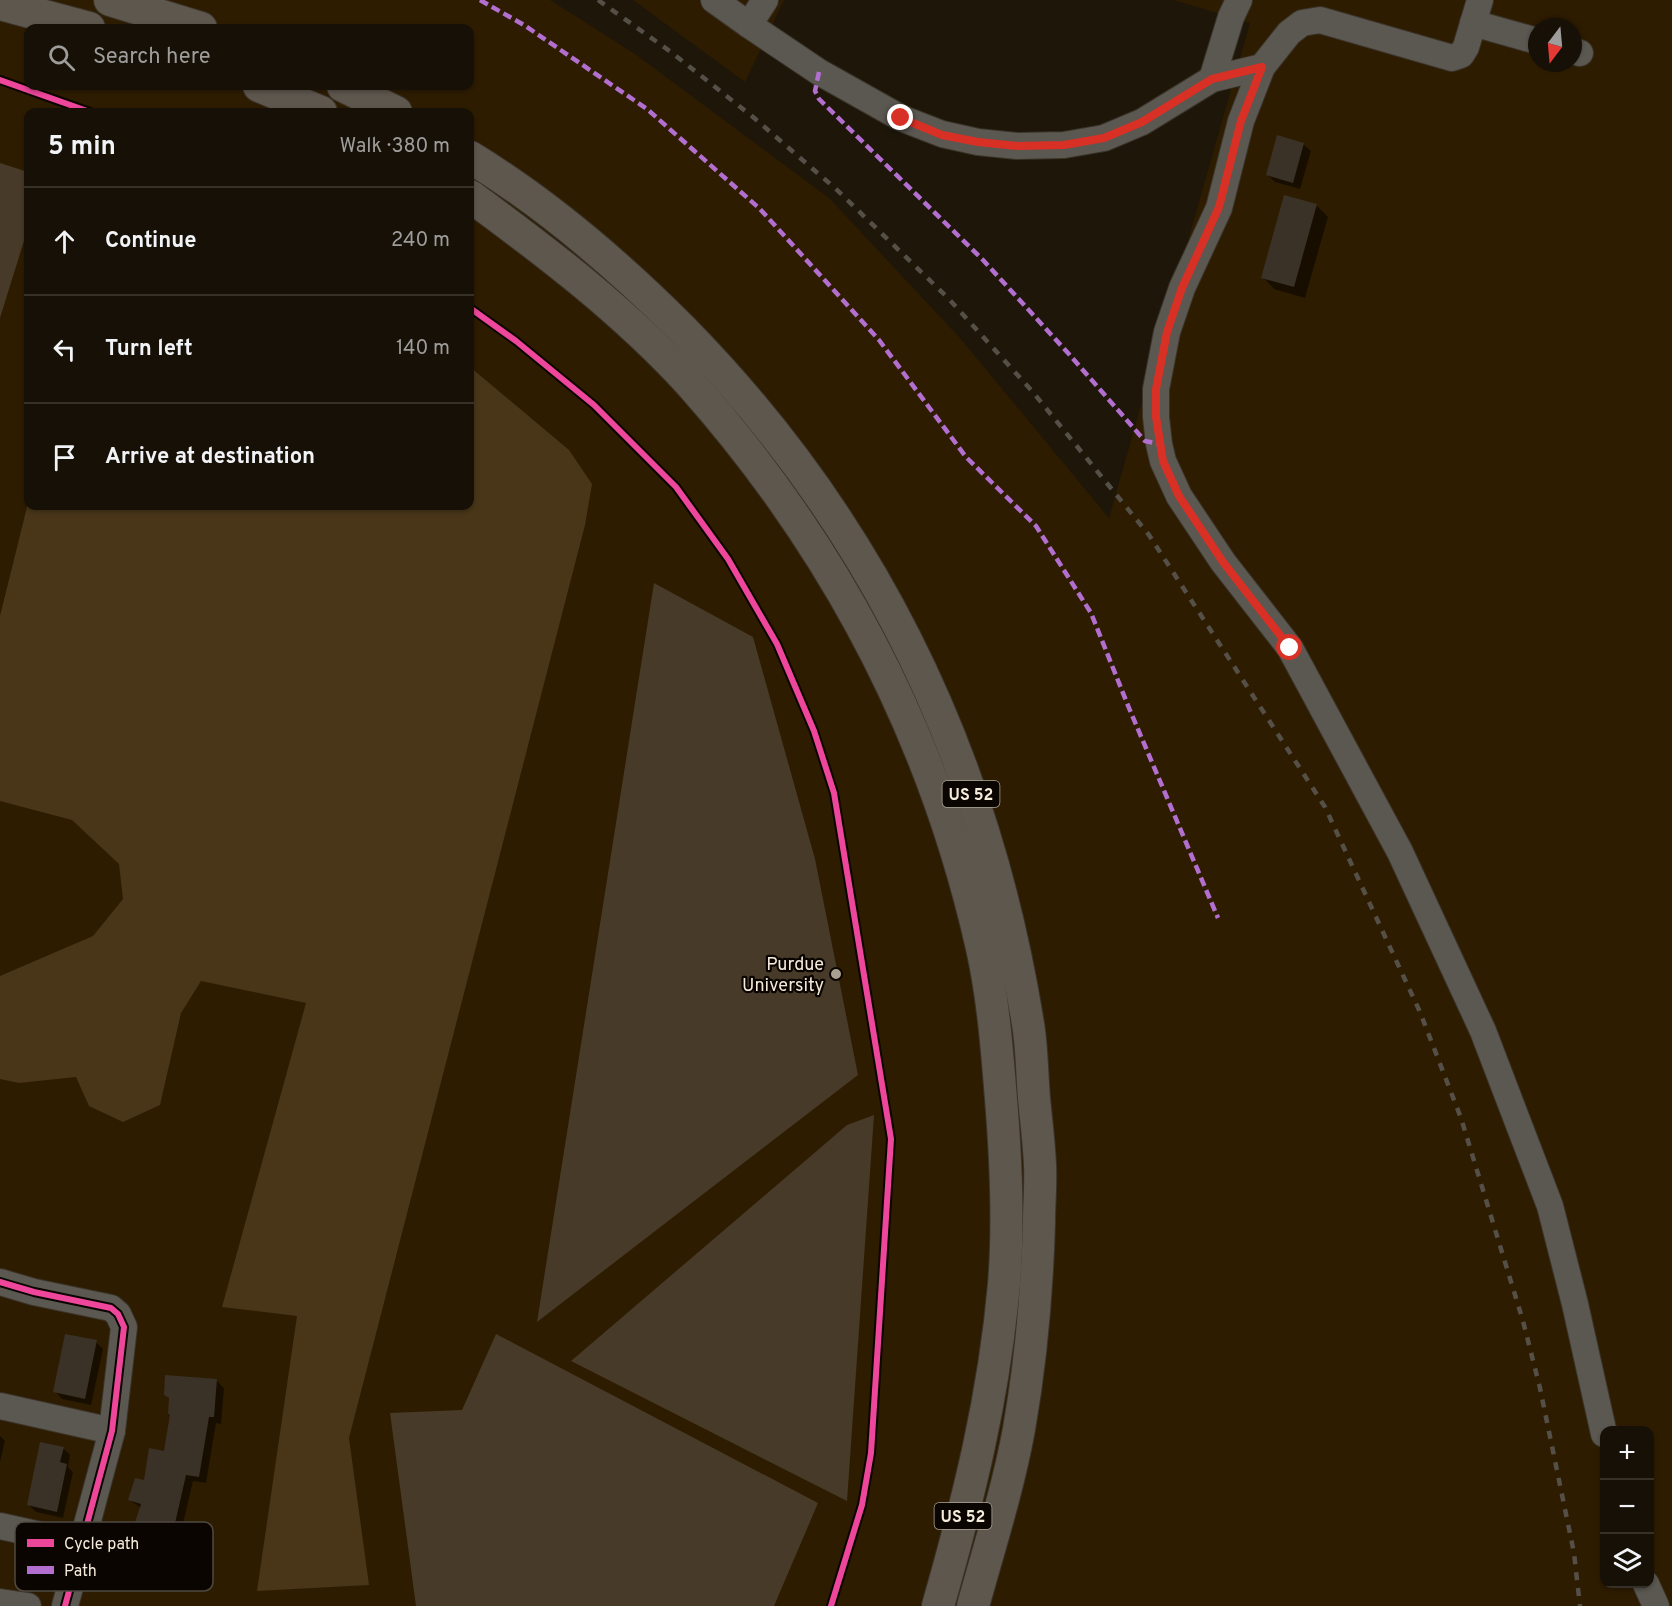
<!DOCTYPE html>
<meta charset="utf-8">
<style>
body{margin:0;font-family:Overpass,sans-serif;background:#231e15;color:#f1f3f6}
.controls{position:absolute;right:18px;bottom:18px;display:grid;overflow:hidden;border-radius:12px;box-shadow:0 2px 4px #0004}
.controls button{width:54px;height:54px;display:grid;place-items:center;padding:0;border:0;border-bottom:2px solid #353028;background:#161007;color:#f1f3f6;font:30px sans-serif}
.compass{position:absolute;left:1528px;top:18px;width:54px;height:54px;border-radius:50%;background:#161007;box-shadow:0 2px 4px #0004;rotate:196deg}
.stop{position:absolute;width:18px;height:18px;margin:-14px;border:4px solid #d93025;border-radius:50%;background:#fff}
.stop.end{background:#d93025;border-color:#fff;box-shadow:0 2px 6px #0008}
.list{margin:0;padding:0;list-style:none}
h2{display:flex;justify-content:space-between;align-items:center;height:78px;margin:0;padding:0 24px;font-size:26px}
h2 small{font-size:20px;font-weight:400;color:#9e9d9b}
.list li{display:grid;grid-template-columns:39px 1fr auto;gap:18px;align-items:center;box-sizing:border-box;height:108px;padding:0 24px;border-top:2px solid #353028}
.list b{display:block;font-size:22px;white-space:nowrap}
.list em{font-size:20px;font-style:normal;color:#9e9d9b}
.icon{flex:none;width:33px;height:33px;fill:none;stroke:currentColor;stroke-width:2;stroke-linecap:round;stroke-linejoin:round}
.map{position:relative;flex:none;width:1672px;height:1606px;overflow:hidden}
.search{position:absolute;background:#161007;box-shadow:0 2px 4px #0004;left:24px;top:24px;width:450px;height:66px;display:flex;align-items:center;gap:15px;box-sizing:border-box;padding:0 21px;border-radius:12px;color:#9e9d9b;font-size:22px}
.panel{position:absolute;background:#161007;box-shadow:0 2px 4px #0004;left:24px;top:108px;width:450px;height:402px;border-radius:12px}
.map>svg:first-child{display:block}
</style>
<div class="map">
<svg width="1672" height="1606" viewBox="0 0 1672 1606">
<rect width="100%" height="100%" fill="#1e1609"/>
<g fill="#2e1c01" fill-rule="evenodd">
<path d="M0 0H550L635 54 829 198 959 337 1109 518 1250 23 1174 0H1672V1606H0ZM1537 27H1573V63H1537ZM28 28H470V86H28ZM28 112H470V506H28ZM1604 1430H1650V1584H1604Z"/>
<path d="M633 0H784L745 82Z"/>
</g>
<g fill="#473a28">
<path d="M0 163 28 172V228L0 318Z"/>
<path d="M654 583 753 637 815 859 858 1075 537 1322Z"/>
<path d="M874 1115 847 1501 571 1361 847 1125Z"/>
<path d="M496 1334 818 1503 774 1606H416L390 1413 462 1410Z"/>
</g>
<path fill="#493619" d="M470 367 569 450 592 484 585 525 349 1438 369 1585 257 1591 297 1316 222 1307 306 1003 201 981 181 1013 160 1105 123 1122 89 1106 76 1077 19 1083 0 1079V976L93 936 123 899 119 864 72 820 0 801V616L28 503V506H470Z"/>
<g fill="#0007">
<path d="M1303 144 1311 151 1300 189 1275 182 1268 175Z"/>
<path d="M1285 196 1317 206 1328 217 1305 298 1274 289 1263 277Z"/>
<path d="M96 1342 103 1349 91 1405 62 1399 55 1391Z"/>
<path d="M217 1381 224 1388 221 1424 216 1423 206 1483 193 1481 178 1545 190 1554 179 1589 124 1572 117 1565 128 1549 141 1508 130 1500 145 1482 165 1452 172 1415 171 1400 165 1395Z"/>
<path d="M0 1436 5 1441 0 1462Z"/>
<path d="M63 1448 70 1455 68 1467 73 1472 63 1518 36 1512 29 1505Z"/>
</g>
<g fill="#3a3226">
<path d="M1277 135 1304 143 1293 183 1266 175Z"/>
<path d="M1284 195 1317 204 1294 287 1261 278Z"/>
<path d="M65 1334 97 1340 85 1399 53 1392Z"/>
<path d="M165 1375 217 1379 214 1417H209L199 1477 186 1475 171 1541 183 1545 172 1583 115 1565 121 1545 127 1547 141 1504 128 1500 135 1478 144 1480 149 1448 164 1451 170 1414H168L169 1398 164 1395Z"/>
<path d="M40 1442 64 1447 60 1462 67 1464 57 1512 27 1505Z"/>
</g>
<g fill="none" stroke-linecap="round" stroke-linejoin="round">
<defs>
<g id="minor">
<path d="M714 0 749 25 765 0"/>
<path d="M1473 23 1537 41"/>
<path d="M749 25 819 72 901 118 942 134 978 142 1017 146 1064 145 1104 138 1142 122 1212 79 1262 67 1289 33 1302 23 1320 20 1452 58 1461 55 1466 47 1480 0"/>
<path d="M1573 51 1580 53"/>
<path d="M1262 67 1241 121 1219 208 1182 288 1167 332 1156 389V417L1159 444 1163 461 1179 496 1223 562 1290 648 1400 852 1483 1031 1550 1206 1575 1304 1604 1434"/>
<path d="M1212 79 1231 17 1239 0"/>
<path d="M0 1282 34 1292 111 1308 118 1314 124 1327 112 1431 65 1606"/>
<path d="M0 1406 112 1431"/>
<path d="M0 1526 81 1544"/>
<path d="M1646 1584 1656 1606"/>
<path d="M0 1602 28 1606"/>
</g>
<g id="major">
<path d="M110 0 201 28"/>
<path d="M0 4 89 28"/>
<path d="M259 86 321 112"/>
<path d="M343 86 396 112"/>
<path d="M470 157C547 204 618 265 682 329 872 522 985 757 1028 1024 1032 1048 1032 1074 1034 1098 1036 1120 1039 1142 1040 1165 1041 1184 1039 1203 1039 1223 1037 1292 1031 1361 1019 1429 1008 1489 989 1548 973 1606"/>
<path d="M470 196C548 253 625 312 690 383 835 546 934 735 982 948 993 997 997 1049 1001 1099 1006 1160 1009 1223 1004 1284 994 1397 969 1497 938 1606"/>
</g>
</defs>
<use href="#minor" stroke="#3a3328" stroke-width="28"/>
<use href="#major" stroke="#3a3328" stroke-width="34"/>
<use href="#minor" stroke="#5b5751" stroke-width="26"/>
<use href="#major" stroke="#5e574e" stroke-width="32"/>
<path stroke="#555047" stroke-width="4.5" stroke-dasharray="8 8" stroke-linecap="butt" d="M598 0 671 52 753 117 836 189 948 298 1032 391 1149 535 1325 807 1420 1012 1461 1118 1523 1321 1540 1388 1574 1553 1580 1606"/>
<g stroke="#b36fd0" stroke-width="4.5" stroke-dasharray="9 4.5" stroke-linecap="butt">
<path d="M480 0 524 25 647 109 760 209 879 340 966 457 1036 526 1091 613 1129 708 1218 918"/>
<path d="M819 72 815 91 819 99 983 260 1068 353 1145 441 1159 444"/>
</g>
<defs>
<g id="cycleway">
<path d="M0 80 90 112"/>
<path d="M470 308 516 341 594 405 676 487 728 559 777 644 814 731 834 793 891 1139 871 1453 862 1505 831 1606"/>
<path d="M0 1282 34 1292 111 1308 118 1314 124 1327 112 1431 65 1606"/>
</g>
</defs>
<use href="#cycleway" stroke="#0a0501" stroke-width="10"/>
<use href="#cycleway" stroke="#ed469a" stroke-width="6"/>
</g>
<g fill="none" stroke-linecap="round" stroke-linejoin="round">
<path stroke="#d93025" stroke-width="8" d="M901 118 942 135 978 142 1017 146 1064 145 1104 138 1142 122 1212 79 1262 67 1241 121 1219 207 1182 288 1167 332 1156 389V417L1163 461 1179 496 1223 562 1290 648"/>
</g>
<circle fill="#aaa092" stroke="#0a0501" stroke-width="2" cx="836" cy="974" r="6"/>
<g text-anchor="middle" stroke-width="4.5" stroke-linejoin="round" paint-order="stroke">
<g fill="#0a0501" stroke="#aea69a" stroke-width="1.5">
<rect x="942.5" y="781" width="57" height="26" rx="4.5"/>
<rect x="934.5" y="1503" width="57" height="26" rx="4.5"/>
</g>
<g font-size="16" font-weight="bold" fill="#f5ebdc">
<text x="971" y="800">US 52</text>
<text x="963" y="1522">US 52</text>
</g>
<g font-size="18" fill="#f5ebdc" stroke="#0a0501" text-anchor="end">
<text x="824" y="970">Purdue<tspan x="824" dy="21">University</tspan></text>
</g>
</g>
<rect x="15" y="1522" width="198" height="69" rx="9" fill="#0a0501" stroke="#504a43" stroke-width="1.5"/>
<rect x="27" y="1539" width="27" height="8" fill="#ed469a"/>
<rect x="27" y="1566" width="27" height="8" fill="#b36fd0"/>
<g font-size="16" fill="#f5ebdc">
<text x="64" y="1549">Cycle path</text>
<text x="64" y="1576">Path</text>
</g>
</svg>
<div class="controls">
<button>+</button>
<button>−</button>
<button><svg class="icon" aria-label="layers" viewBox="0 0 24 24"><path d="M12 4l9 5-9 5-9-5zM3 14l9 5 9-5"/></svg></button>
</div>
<svg class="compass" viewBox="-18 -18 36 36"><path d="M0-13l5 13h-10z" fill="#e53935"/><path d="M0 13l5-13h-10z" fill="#9e9d9b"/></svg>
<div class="stop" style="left:1290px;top:648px"></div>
<div class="stop end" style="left:901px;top:118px"></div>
<div class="search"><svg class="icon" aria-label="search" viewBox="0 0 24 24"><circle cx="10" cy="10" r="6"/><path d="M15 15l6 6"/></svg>Search here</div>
<section class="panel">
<h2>5 min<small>Walk · 380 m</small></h2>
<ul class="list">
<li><svg class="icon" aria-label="ahead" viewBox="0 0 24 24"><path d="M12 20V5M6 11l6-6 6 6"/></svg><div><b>Continue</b></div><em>240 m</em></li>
<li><svg class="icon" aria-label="left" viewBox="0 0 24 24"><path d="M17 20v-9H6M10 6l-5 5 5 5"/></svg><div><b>Turn left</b></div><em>140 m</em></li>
<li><svg class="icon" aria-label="arrive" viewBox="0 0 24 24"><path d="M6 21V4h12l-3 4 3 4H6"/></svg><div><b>Arrive at destination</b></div></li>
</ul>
</section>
</div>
